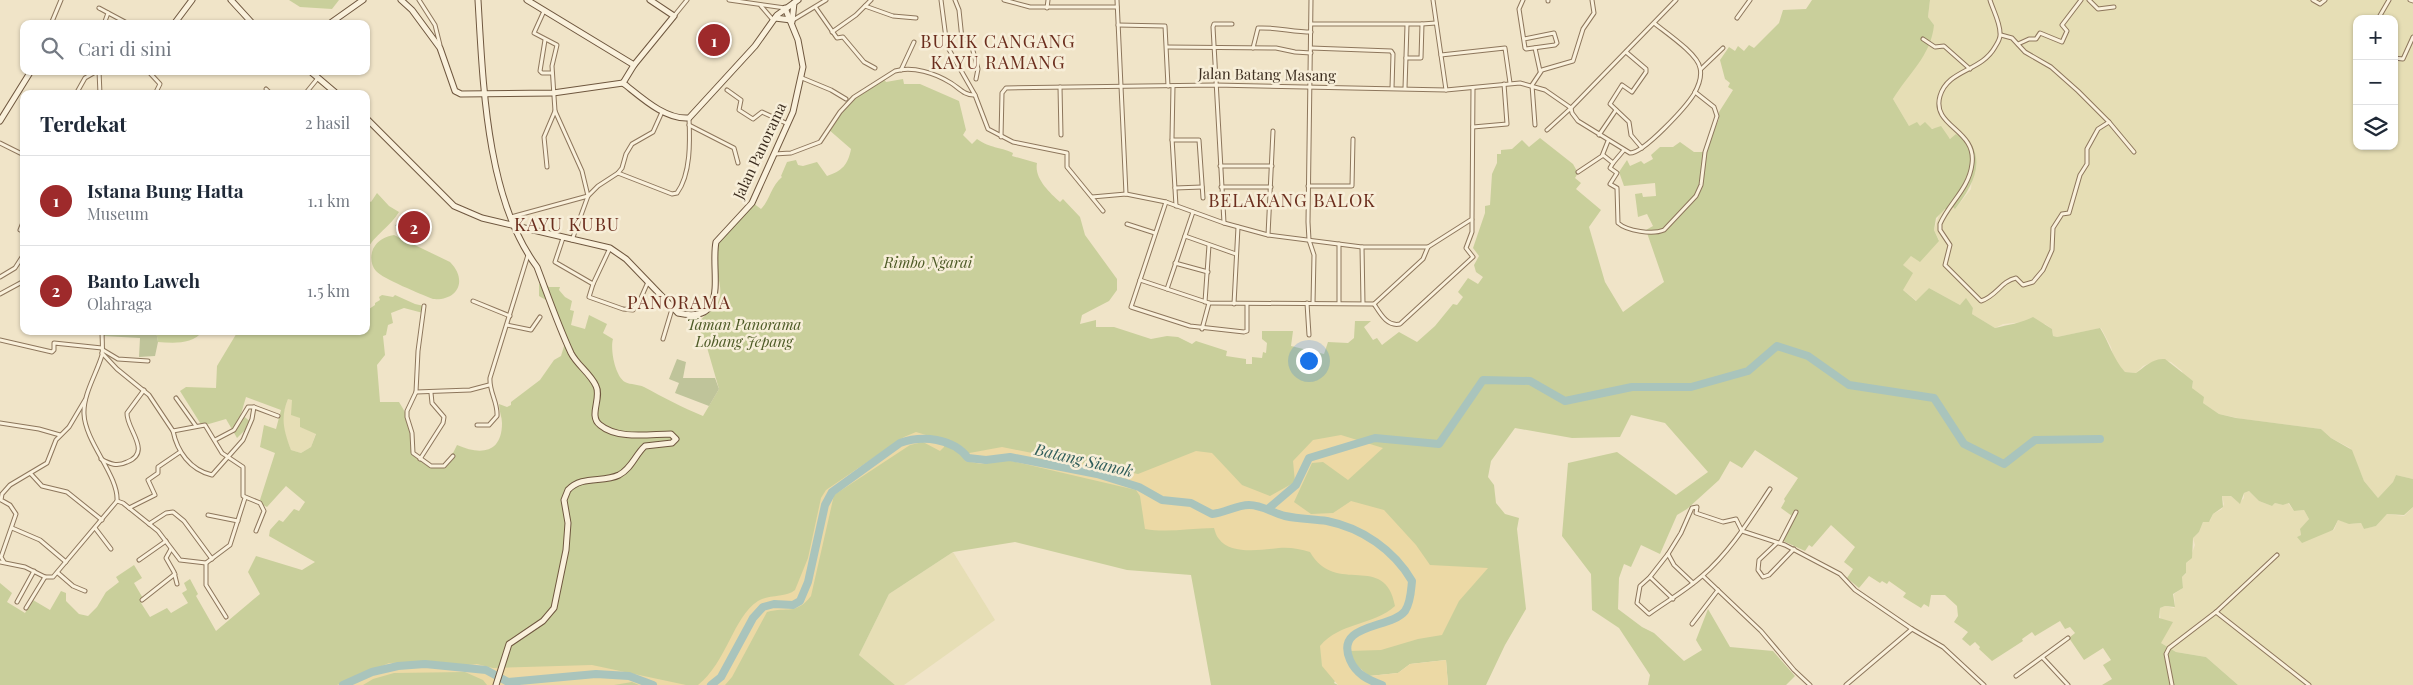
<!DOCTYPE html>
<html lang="id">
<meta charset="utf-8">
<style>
body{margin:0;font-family:"Playfair Display",serif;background:#f6f6f7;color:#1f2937}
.controls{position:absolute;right:15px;top:15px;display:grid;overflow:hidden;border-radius:10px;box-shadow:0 1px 4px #0004}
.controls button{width:45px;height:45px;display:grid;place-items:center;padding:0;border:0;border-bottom:1px solid #e0e1e3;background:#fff;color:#1f2937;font:25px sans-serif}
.you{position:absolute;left:1308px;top:360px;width:18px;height:18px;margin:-12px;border:4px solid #fff;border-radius:50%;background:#1a73e8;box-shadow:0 0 0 8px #1a73e833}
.badge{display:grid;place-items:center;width:32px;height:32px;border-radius:50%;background:#9e2a2b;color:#fff;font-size:16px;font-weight:700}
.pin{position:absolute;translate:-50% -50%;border:2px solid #fff;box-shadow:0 1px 5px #0006}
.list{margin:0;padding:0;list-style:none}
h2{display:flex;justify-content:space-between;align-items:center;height:65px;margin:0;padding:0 20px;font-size:21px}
h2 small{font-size:16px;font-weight:400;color:#747a83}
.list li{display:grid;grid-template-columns:32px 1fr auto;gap:15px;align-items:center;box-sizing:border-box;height:90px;padding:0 20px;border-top:1px solid #e0e1e3}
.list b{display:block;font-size:19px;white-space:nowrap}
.list p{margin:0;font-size:16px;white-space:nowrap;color:#747a83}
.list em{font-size:16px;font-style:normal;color:#747a83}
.icon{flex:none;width:28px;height:28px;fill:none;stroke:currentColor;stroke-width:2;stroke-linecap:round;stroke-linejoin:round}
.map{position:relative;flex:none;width:2413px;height:685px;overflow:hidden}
.search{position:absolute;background:#fff;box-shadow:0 1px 4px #0004;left:20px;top:20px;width:350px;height:55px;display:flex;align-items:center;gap:12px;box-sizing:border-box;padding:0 18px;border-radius:10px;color:#747a83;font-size:19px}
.panel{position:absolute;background:#fff;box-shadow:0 1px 4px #0004;left:20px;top:90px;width:350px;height:245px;border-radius:10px}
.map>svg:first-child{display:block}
</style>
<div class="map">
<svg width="2413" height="685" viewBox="0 0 2413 685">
<rect width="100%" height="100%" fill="#f0e4c8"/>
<g fill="#e6deb5" fill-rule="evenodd">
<path d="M1930 0H2413V479L2396 475 2393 482 2378 498 2364 481 2350 448 2331 438 2321 429 2242 419 2219 414 2203 403 2192 388 2193 381 2183 375 2182 371 2171 362 2160 359 2143 366 2136 373 2125 372 2115 362 2111 347 2101 328 2057 337 2053 336 2052 329 2045 324 2024 322 2003 324 1995 328 1972 314 1973 308 1966 299 1960 305 1929 288 1917 301 1903 290 1905 267 1902 265 1911 256 1939 240 1934 230 1940 212 1952 206 1956 208 1971 189 1974 153 1971 144 1956 135 1951 139 1937 129 1909 126 1893 99 1934 25 1928 17ZM2357 19H2394V146H2357Z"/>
<path d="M288 399H292L300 418V427L316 433 311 447 301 453 291 450 283 430 282 416Z"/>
<path d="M2249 491 2259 501 2272 506 2275 503 2283 505 2288 503 2294 511 2304 510 2309 519 2300 530 2301 535 2297 537 2334 530 2338 520 2351 524 2361 523 2364 529 2367 528 2376 526 2387 514 2404 516 2413 507V685H2238L2206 657 2176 652 2161 643 2160 608 2165 606 2174 608 2175 605 2174 594 2183 588 2182 577 2186 574V563L2189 561 2195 545 2193 538 2199 532 2203 522 2210 521 2213 514 2222 509 2224 504 2222 496H2231L2239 503 2244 498V493Z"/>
<path d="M953 552 995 620 904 685H895L859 655 889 594Z"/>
</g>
<g fill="#c9cf9b" fill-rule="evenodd">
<path d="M289 0H339L332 9 300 7Z"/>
<path d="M1812 0H1930L1928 17 1934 25C1931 56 1908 74 1893 99L1909 126 1917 122 1920 126 1925 122 1932 129 1941 126 1950 139 1956 134 1971 144C1985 166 1969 191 1955 209L1952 206 1949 211 1945 209 1936 218 1934 230 1939 241 1920 262 1911 256 1903 265 1913 273 1903 290 1916 301 1929 288 1960 305 1966 298 1973 308 1972 314 1995 328C2007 325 2022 323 2033 317L2052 329 2053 336 2057 337 2100 328C2109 342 2113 359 2125 372L2136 373C2145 367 2152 358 2165 359L2193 381 2192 388 2204 397 2203 403 2219 414 2236 418 2321 429 2331 438 2352 450 2364 481 2378 498 2393 482 2396 475 2413 479V507L2404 515 2387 514 2376 526 2364 529 2361 523 2349 524 2338 520 2333 530 2302 543 2297 537 2301 535 2300 529 2309 519 2304 510 2294 511 2289 503 2283 505 2275 503 2272 506 2259 501 2249 491 2244 493 2240 504 2231 496H2222L2223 507 2213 514 2209 522H2203L2199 532 2193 538 2192 558 2186 563V573L2182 577 2183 588 2173 594 2175 607 2165 606 2160 608 2159 618 2173 622 2161 643 2176 652 2206 657 2238 685H2102L2112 679 2103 665 2111 660 2103 648 2084 660 2069 638 2075 633 2070 627 2065 629 2060 621 2035 636 2032 632 2022 639 2023 641 1992 661 1979 649 1980 647 1975 642 1970 646 1962 639 1968 632 1954 622 1958 616 1957 606 1945 595H1931L1929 607 1924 604 1921 608 1903 597 1906 593 1889 581 1887 584 1882 581 1880 583 1869 576 1859 588 1847 578 1853 569 1844 562 1855 547 1831 525 1812 547 1809 545 1805 551 1781 540 1792 516 1781 508 1785 501 1784 499 1798 478 1755 450 1742 468 1730 461 1719 480 1687 509 1677 515 1660 554 1641 545 1631 567 1624 564 1619 578 1618 609 1642 627 1654 633 1684 661 1702 650 1696 640 1708 609 1730 647 1773 651 1795 676 1786 685H1648L1650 675 1619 628 1592 610 1591 574 1562 536 1568 463 1617 452 1676 495 1708 472 1665 423 1631 415 1620 437 1572 438 1515 428 1491 461 1488 477 1494 485 1496 503 1505 514 1519 518 1517 529 1526 609 1505 645 1486 685H1448L1446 660 1410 664 1398 673 1369 676 1352 662 1349 652 1334 683 1338 685H1211L1191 575 1127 570 1015 542 953 552 889 594 859 655 895 685H0V583L12 593 7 602 25 613 33 600 50 610 61 591 66 593V601L79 614 88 616 97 607 106 592 119 582 116 577 134 565 142 578 134 583 144 600 141 603 150 617 167 608 171 613 188 603 182 593 187 590 184 583 190 579 198 594 196 596 216 631 260 594 248 572 256 556 302 570 315 562 269 536 270 530 279 520 283 522 294 509 299 511 305 502 286 486 267 507 259 503 275 453 260 447 264 425 276 429 281 410 246 397 241 414 252 423 237 438 226 419 202 426 180 391 186 387 216 388 217 366 238 331H366V311L375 305V303L380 300 379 297 382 295 393 297 395 295 415 304 424 306 423 313 404 308 391 313 393 323 388 325 386 335 383 336 385 355 377 365 380 402H399C410 419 413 431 414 451L428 464 439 467 448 463 457 445C480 455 502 454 502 423 502 417 499 411 499 404L507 407 511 405V402L540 380 554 360 561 356 565 343 557 320 550 311 553 309 551 303 539 296V284L543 282 549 287H560L559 290 565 297 572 301 570 310 574 311 571 325 585 329 589 315 607 324 603 333 613 339C610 349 615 376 625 382 631 385 638 384 644 387 663 397 683 408 703 416L719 389 704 337 698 329C699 314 714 313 719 300 725 282 709 264 715 246 718 238 746 211 753 203L761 209C770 200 771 186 782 177L781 176 787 162 796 160 798 165 803 166 817 162 827 176C842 171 848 165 851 149L828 129C839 105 860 90 883 78L886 82 903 79 904 84H920L959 101 966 130 963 135 972 144 977 139C992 149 998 146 1013 153L1012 156 1037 163C1034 178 1049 192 1060 202L1063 199 1080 217 1085 235 1117 279V290L1109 301 1082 315 1080 324 1096 320V327H1114L1151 339 1167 336 1178 337 1192 344 1196 341 1227 351 1226 356 1246 359V364H1252V357L1262 358 1263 352 1266 353 1267 343 1262 339V331H1293L1291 346 1324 354 1328 342 1348 343 1354 338 1355 321H1371L1364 327 1373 340 1377 338 1382 345 1399 332 1417 342 1435 326 1453 304 1457 305 1463 297 1458 292 1468 278 1478 284 1483 277 1476 272 1474 265 1479 256 1473 248 1485 213V206L1490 205 1492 174 1497 163V154H1501V150L1512 149 1522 140 1529 147 1540 138 1573 164 1578 173 1575 178 1581 183 1576 189 1601 210 1589 227 1605 282 1623 312 1664 282 1646 230 1653 226 1647 214 1638 217 1635 194 1642 193 1643 197 1656 196 1655 183 1624 186 1619 172 1627 160 1630 166 1641 161 1644 164 1653 159 1651 155 1660 147H1673L1680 142 1694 152H1704L1719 119V112L1733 90 1728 87 1730 83 1725 79 1720 60 1729 47 1735 51 1738 46 1744 51 1749 45 1754 48 1779 23 1783 10 1806 9ZM288 399 292 400 291 415 300 418V427L316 434 311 447 301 453 291 450C284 431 280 418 288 399Z"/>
<path d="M377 193 389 206 399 212C390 227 375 234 366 251V199L371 202Z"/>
<path d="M394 235 450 262C468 280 458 301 433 299 421 294 383 279 376 271 371 266 370 256 373 249 378 240 384 237 394 235Z"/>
<path d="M156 331H203C192 345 173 343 158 342Z"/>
</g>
<g fill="#ecd9a5">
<path d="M916 432 943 440 944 447 940 451 923 442 910 445 834 495 811 596C795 616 788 606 767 612L732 677 725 685H698C727 662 733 617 758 601 769 594 786 598 795 590L808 558 821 498 826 490 904 437Z"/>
<path d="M1341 435 1383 448 1348 480 1323 462 1312 463 1294 502 1311 514 1333 513 1351 501 1384 510 1416 545 1430 565 1488 568 1459 601 1442 635 1418 639 1381 650 1349 651 1353 662 1369 676 1398 673 1410 664 1446 660 1448 685H1338L1322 666 1320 646C1340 622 1373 626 1395 606 1385 551 1336 597 1310 552 1300 549 1290 547 1279 548 1262 550 1230 555 1219 539 1216 536 1215 531 1214 528 1191 528 1167 533 1145 529L1140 496 1136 490 1007 460 981 464 965 461 964 454 1002 447 1138 474 1196 451 1212 453 1242 485 1270 496 1295 482 1293 461 1313 440Z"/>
<path d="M433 661 459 666 477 664 493 668 592 665 686 685H639L632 682 614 685H487L483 680 465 672 394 673 373 679 363 685H337L389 663Z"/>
</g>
<g fill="#bfc49a">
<path d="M103 331H156L158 342 155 356 139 357 140 338 103 336Z"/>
<path d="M677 359 686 362 683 378H715L719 389 709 406 675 393 679 383 669 379Z"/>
</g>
<path fill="#a9c4bc" stroke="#6f938a" d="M402 214 431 228 425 240 396 226Z"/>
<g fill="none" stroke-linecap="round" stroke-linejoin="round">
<g stroke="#a9c4bc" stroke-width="8">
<path d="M1269 508 1296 485 1309 458 1375 438 1439 444 1483 380 1530 381 1565 401 1632 387H1691L1748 371 1777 346 1808 356 1849 385 1934 398 1964 444 2004 464 2035 440 2100 439"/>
<path d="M343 685 372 672 398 666 425 664 486 670 508 682 596 674 629 676 653 685"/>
<path d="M711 685 721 677 753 618 763 607 774 604 793 605 800 601 808 582 825 505 832 492 900 443C922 435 953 438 968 458L986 460 1010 457 1097 474 1139 487 1162 500 1191 503 1212 514C1225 513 1236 505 1249 505 1263 505 1272 513 1285 516 1299 519 1313 519 1327 521 1362 528 1394 550 1412 581 1411 590 1411 602 1405 611 1391 629 1334 623 1350 660 1356 674 1368 680 1382 685"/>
</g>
<defs>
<g id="street">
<path d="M419 0 435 25 440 45"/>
<path d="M729 0 785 8"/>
<path d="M941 0 947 46 975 95 988 129 1013 142 1067 153V167L1103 211"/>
<path d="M955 0 959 10 962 39 970 40 978 69 976 79"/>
<path d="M1004 0 1030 7H1117"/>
<path d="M1117 0 1126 194"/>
<path d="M1311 0 1308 222 1309 240 1314 255 1313 303"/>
<path d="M1433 0 1446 90"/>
<path d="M1523 0 1519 9 1525 48 1526 49 1555 45 1557 43 1554 33 1524 39"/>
<path d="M1548 0V1"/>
<path d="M1990 0C1993 10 2000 22 2000 33 2001 38 1998 42 1995 47 1981 72 1948 69 1940 96 1931 127 1977 129 1972 164 1969 189 1949 203 1940 224V230L1950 245 1945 265 1981 301C1997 296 2001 281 2016 278L2023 285 2033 282 2043 270 2052 250 2053 228 2062 214 2069 213 2080 175 2087 164V149L2098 129 2109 122 2078 91 2051 67 2025 52 2012 38 2001 35"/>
<path d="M2089 0 2098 9 2114 7"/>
<path d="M2313 0 2320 4 2325 0"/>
<path d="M2410 0 2413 1"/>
<path d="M761 6 773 20"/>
<path d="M865 6 893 16 916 18"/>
<path d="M99 8 127 23"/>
<path d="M816 8 837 38 843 37 864 62 875 68"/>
<path d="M1047 8 1048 0"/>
<path d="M544 11 534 33 557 45 552 66 555 111 544 137 547 167"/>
<path d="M674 16 687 0"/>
<path d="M1737 18 1750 0"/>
<path d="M2378 19 2389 0"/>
<path d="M793 20 826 0"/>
<path d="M1654 23C1665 32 1698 54 1700 68 1702 76 1698 87 1694 94 1686 107 1644 153 1630 153L1578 121 1572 113 1571 108 1676 0"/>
<path d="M51 24 61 0"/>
<path d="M104 24 108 13"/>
<path d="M1311 24H1422L1421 58H1406"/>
<path d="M1422 24 1436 23"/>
<path d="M1118 25 1165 26 1168 86"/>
<path d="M832 32 856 15 871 0"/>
<path d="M1923 39 1935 47 1944 46 1970 69"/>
<path d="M545 40 540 71 542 73H552"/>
<path d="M2018 44 2029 39H2036L2040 33 2062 42 2067 31 2062 25 2081 0"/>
<path d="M1167 47 1276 48 1295 52 1311 53"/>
<path d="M1253 48 1258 28C1276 27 1293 32 1311 32"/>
<path d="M1311 48 1391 51 1393 54 1392 88"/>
<path d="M1535 48 1540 71"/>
<path d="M1626 52 1646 69V72L1632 92 1622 85 1610 104 1629 122 1631 135 1642 148"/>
<path d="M1441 55 1505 48 1510 83"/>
<path d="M2394 58 2403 59 2413 37"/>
<path d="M1701 69 1723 48"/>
<path d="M901 70 914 42"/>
<path d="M99 71 100 94"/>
<path d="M148 71 160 84 155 94"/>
<path d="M802 78 831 90 846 99"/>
<path d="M1173 86 1172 138 1176 206"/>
<path d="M1060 87 1061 135"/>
<path d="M1405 88 1407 25"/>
<path d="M266 89 271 94"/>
<path d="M727 90 741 100 739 110 753 119 762 112 788 124"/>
<path d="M76 94 85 78 97 71"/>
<path d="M305 94 318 78"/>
<path d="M2109 122 2134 152"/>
<path d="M689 125 734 148 738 163"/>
<path d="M1535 125 1532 85 1542 70 1573 61 1583 29 1594 13 1592 0"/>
<path d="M1473 127 1507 124 1504 84"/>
<path d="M1599 135 1616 110"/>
<path d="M1001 137 1002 93 1006 88 1215 85 1446 90 1520 83 1545 90 1571 108 1547 130"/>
<path d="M1172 140H1199L1203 198"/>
<path d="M0 143 24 155"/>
<path d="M774 154 791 153 820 142 840 112 854 97 895 71C913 66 935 73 951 83 959 88 965 96 975 95"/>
<path d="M1603 155 1613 163 1610 168 1617 173 1610 184 1617 188 1618 223C1627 231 1653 235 1664 230L1696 196 1701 185 1705 152 1717 116 1714 107 1695 92"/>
<path d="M1613 163 1624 150"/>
<path d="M1220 166H1272"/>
<path d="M1578 172 1602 156 1608 141"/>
<path d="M618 173 672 194 677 193C691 174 690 141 689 118"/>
<path d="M1308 186H1352L1353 139"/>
<path d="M1221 187H1271"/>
<path d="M1175 188 1202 187"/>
<path d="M1092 197 1126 194 1166 202 1224 223 1268 235 1362 247H1428L1472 219 1473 88"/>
<path d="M1166 202 1131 307 1190 326 1244 332 1247 331V304"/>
<path d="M511 217 588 196 582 171 555 111"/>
<path d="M1224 223 1213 27 1214 24H1232"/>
<path d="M1127 224 1155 233"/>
<path d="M20 230 24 220"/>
<path d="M1268 235 1273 131"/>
<path d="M1185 236 1236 254"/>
<path d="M563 238 555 262 593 284"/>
<path d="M572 240 588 196 598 186 618 173 622 168 626 154 632 144 653 132 662 112"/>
<path d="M1339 244V303"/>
<path d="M1362 247 1363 303"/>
<path d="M610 248 593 284 589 297 623 309 633 310 640 300 648 282"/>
<path d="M1175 263 1208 272"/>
<path d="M0 277 15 268 24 254"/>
<path d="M1140 280 1209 303 1374 304 1423 259 1428 247"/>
<path d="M1167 289 1193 212"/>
<path d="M0 294 24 281"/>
<path d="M473 301 510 316"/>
<path d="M1205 302 1209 245"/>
<path d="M1307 303 1309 335"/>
<path d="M1234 304 1238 227"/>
<path d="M1374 304C1380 313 1387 327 1400 324L1473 257 1466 248 1472 232V220"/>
<path d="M424 306 418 351 416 392 407 411V417L412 433 413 453 431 466H444L453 456"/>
<path d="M507 325 531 330 540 317"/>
<path d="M1202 329 1209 303"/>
<path d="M663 339 672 309"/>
<path d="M0 340 52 352 54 350V343L102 348"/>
<path d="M103 350 118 359 148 361"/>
<path d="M102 353 117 369 149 395 173 431 205 425 222 453 243 467V496L260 503 264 511 256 531"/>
<path d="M416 392 470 390 489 385"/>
<path d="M176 398 196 426"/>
<path d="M0 423 39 429 60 435"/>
<path d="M477 425H489L497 416C498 402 489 392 490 378L528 255"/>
<path d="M173 431C177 451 190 470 212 475L243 440 252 419 254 407"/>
<path d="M215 440 234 430 248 407H254L278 416"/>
<path d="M101 459C110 464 117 467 127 462 153 452 126 429 127 413L144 390"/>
<path d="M420 459 443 423 444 417 432 403 431 393"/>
<path d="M31 474 42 486 67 492 102 520"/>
<path d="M1770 489C1750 519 1730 552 1702 576 1685 591 1667 601 1649 614L1637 603 1640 586 1650 577 1668 554 1681 533 1692 508 1697 507 1696 513 1723 522 1736 519 1742 531 1785 545 1840 574 1855 590 1912 629 1943 647 1984 685"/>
<path d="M117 501 123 503 158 531 180 560 206 563 230 545 245 498"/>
<path d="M129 508 155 495 148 480 158 473V467L180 452"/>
<path d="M208 515 238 521"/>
<path d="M149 524 166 513 173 512 184 521 212 559"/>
<path d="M12 528 40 540 66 562"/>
<path d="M95 528 111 549"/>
<path d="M1777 543 1759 560 1758 570 1763 577 1769 575 1794 549"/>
<path d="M1780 543 1796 512"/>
<path d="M171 549 166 558 174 572 177 584"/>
<path d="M1668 554 1674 565 1693 583"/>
<path d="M139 560 166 541"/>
<path d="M0 562 25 567 45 577H53L117 501C119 476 85 442 84 414 83 394 97 373 102 355 103 347 102 339 102 331"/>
<path d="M4 562 1 557 16 514 10 505 1 500 2 494 10 485 47 463 56 440 69 427 85 400"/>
<path d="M206 563V585L226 617"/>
<path d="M58 573 73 586 85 591"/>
<path d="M1703 576 1761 631 1794 670 1810 685"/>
<path d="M1650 577 1673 599"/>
<path d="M142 600 175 574"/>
<path d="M17 602 34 571"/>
<path d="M26 608 45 577"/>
<path d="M2216 612 2309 685"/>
<path d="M1692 624 1718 590"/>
<path d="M2043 658 2068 685"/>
<path d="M2016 676 2068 638"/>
<path d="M1846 685 1912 629"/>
<path d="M2172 685 2166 654 2169 648 2216 612 2277 555"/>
</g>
<g id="secondary">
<path d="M231 0 253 24"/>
<path d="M401 0 412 10 440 48 455 91 461 94 553 93 623 83"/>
<path d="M478 0C483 82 486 199 537 267 548 296 558 325 571 353 577 365 590 373 596 386 602 398 588 416 600 425 618 440 650 434 671 434L676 439 672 443 645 446C635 455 632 468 619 475 603 483 582 475 568 490L564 500 568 523 566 550 554 608 543 621 509 644 496 685"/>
<path d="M527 0 634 65"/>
<path d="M775 18 791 20"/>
<path d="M792 22 794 3"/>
<path d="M174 24 192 0"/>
<path d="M329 24 363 0"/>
<path d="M310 71 337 94"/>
<path d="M623 83C641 97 665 120 689 118L755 46 777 15 798 0"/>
<path d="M623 83 634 65 674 16 650 0"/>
<path d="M366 118 454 206 482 218 610 248 626 259 678 313C731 325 710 271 716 242L752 203 793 112 803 67 798 40 785 8"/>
<path d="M0 121 31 71"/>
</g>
</defs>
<use href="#street" stroke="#8d765c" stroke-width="5"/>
<use href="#secondary" stroke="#6f573f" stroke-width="7"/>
<use href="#street" stroke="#faf1dc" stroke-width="3"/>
<use href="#secondary" stroke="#faf1dc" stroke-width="5"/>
</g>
<g text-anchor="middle" stroke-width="5" stroke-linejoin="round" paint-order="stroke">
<g font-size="15" fill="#3d2e20" stroke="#f7eed8">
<text transform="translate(1267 75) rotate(1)" y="5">Jalan Batang Masang</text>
<text transform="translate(760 151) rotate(-65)" y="5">Jalan Panorama</text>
</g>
<g font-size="15" font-style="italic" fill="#4d5a26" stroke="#f7eed8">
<text x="928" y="268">Rimbo Ngarai</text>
<text x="744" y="330">Taman Panorama<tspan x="744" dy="17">Lobang Jepang</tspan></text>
</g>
<g font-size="16" font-style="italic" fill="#2f5d5a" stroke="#f7eed8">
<text transform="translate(1084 460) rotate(13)" y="6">Batang Sianok</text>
</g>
<g font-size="18" letter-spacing="1" fill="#6b2e1e" stroke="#f7eed8">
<text x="998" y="48">BUKIK CANGANG<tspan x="998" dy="21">KAYU RAMANG</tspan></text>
<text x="1292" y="207">BELAKANG BALOK</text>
<text x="567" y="231">KAYU KUBU</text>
<text x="679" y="309">PANORAMA</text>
</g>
</g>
</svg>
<div class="controls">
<button>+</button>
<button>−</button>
<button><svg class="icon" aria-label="layers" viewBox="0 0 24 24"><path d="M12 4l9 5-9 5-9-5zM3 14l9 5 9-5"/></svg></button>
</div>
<div class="you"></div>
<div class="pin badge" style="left:714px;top:40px">1</div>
<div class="pin badge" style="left:414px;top:227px">2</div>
<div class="search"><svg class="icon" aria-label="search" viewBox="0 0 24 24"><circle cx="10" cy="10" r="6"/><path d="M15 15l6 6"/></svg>Cari di sini</div>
<section class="panel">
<h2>Terdekat<small>2 hasil</small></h2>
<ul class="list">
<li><span class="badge">1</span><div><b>Istana Bung Hatta</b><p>Museum</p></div><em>1.1 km</em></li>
<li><span class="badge">2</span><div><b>Banto Laweh</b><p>Olahraga</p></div><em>1.5 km</em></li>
</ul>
</section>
</div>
